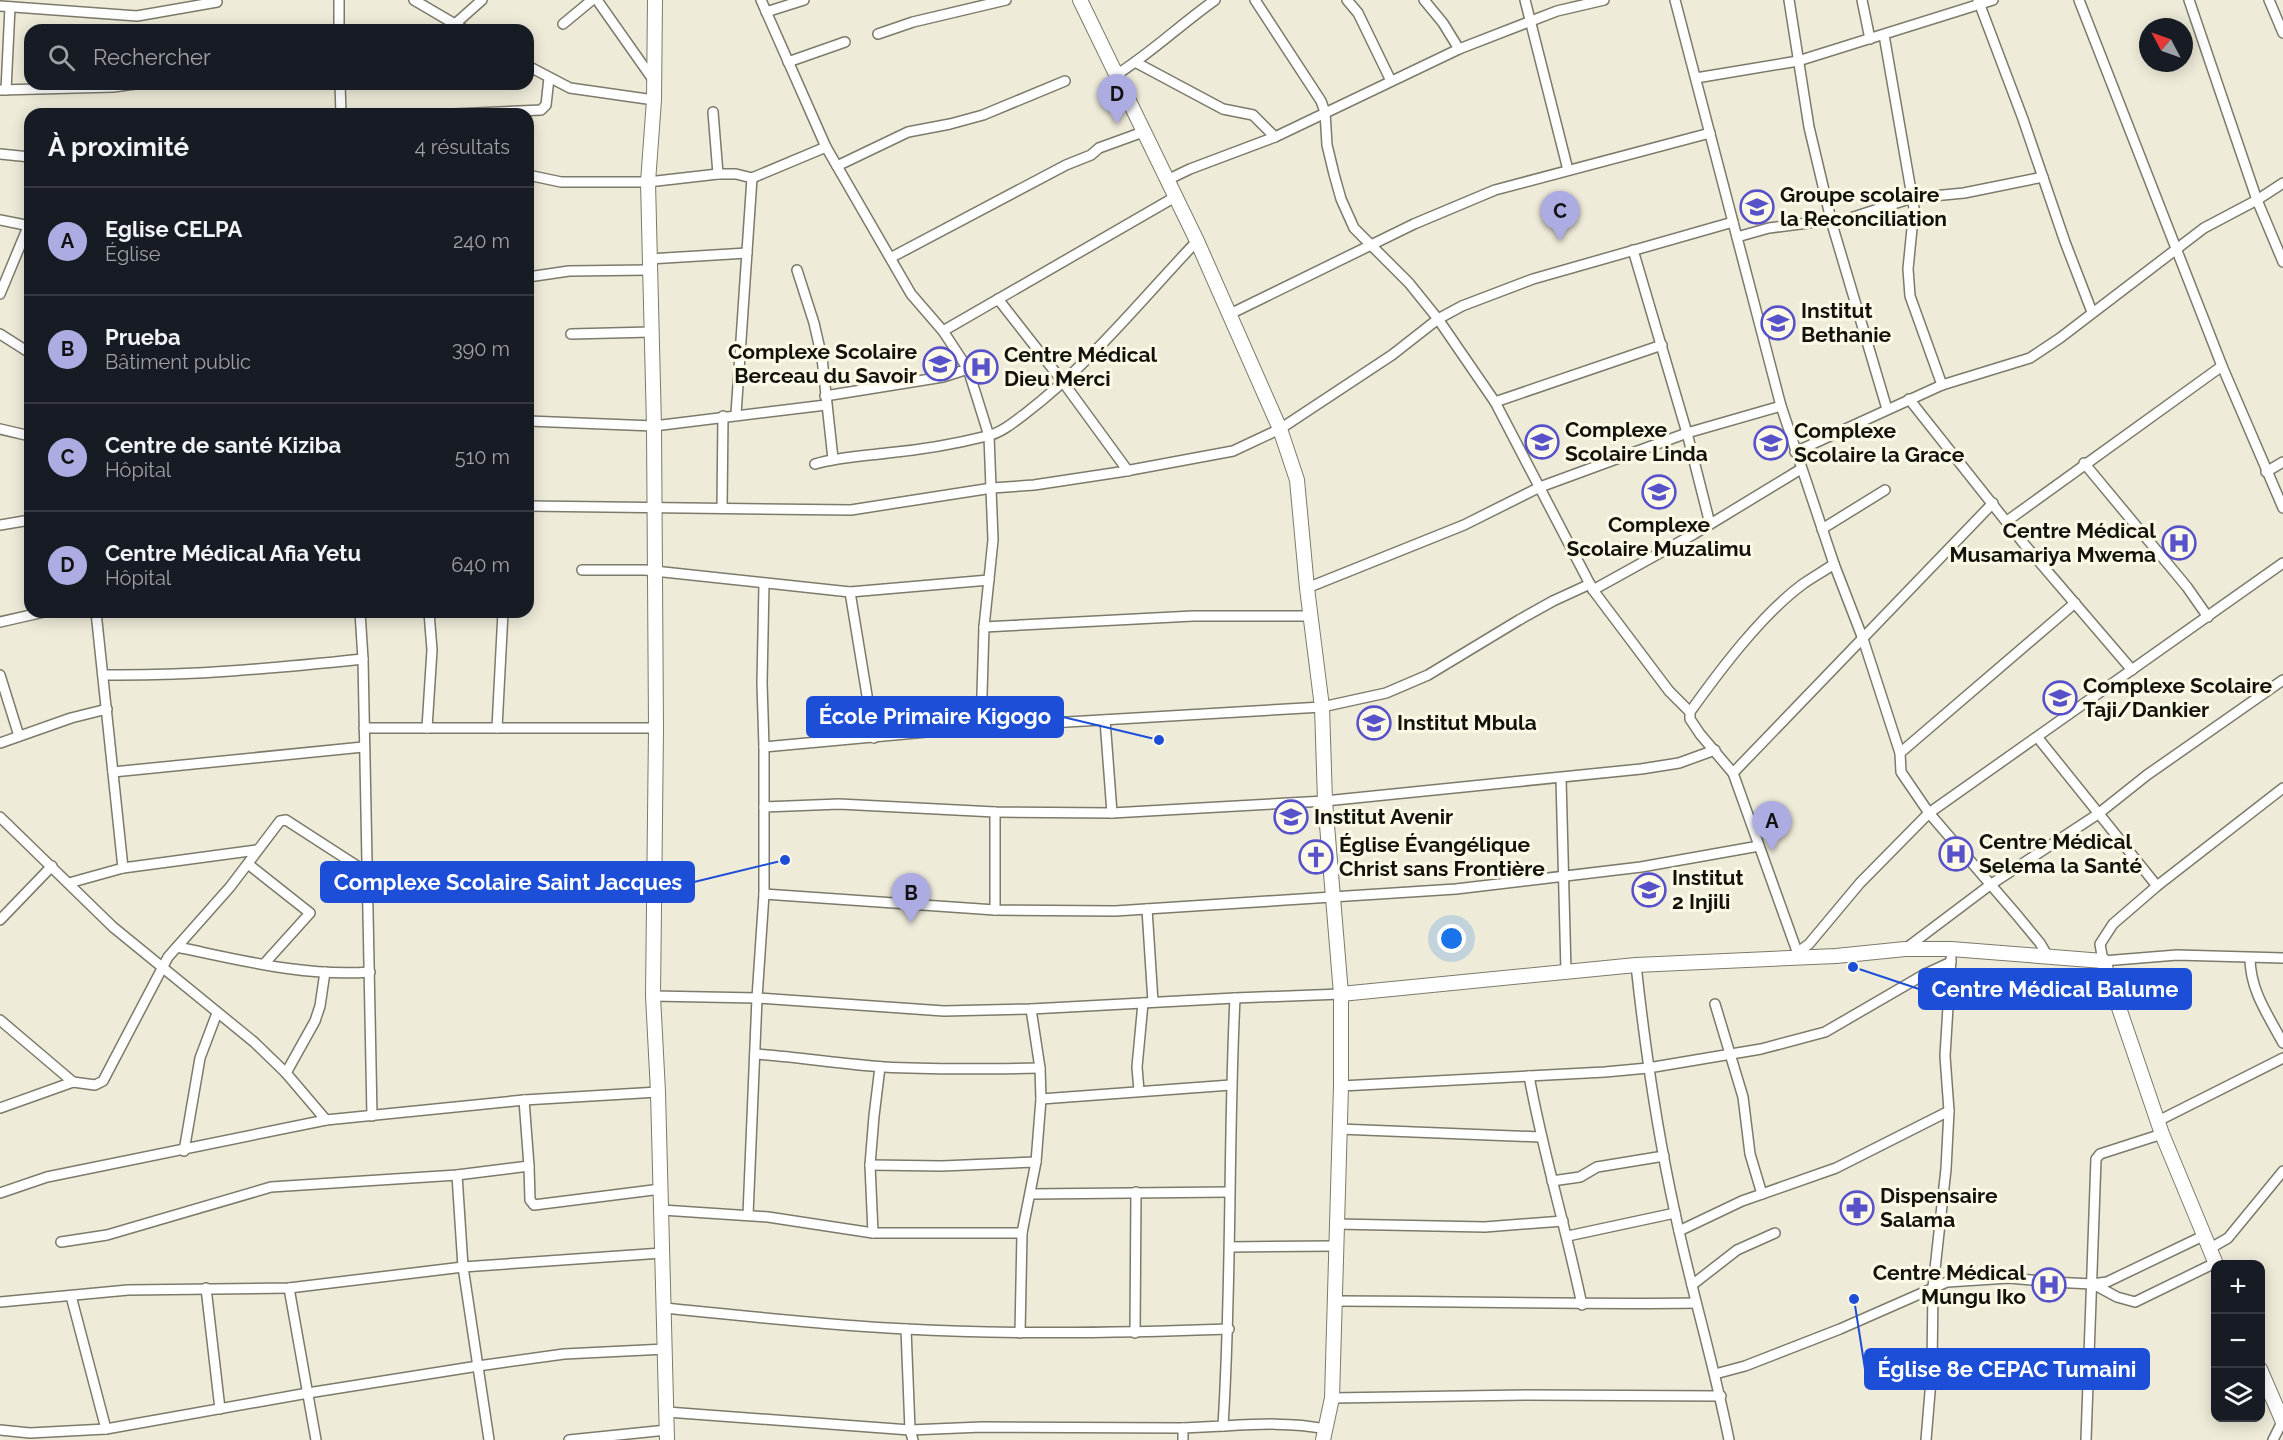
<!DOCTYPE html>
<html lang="fr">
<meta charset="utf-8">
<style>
body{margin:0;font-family:Raleway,sans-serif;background:#242831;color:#f1f3f6}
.controls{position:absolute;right:18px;bottom:18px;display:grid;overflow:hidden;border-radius:12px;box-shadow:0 3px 15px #0003}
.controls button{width:54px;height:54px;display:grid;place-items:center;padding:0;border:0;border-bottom:2px solid #363941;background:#171b24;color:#f1f3f6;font:30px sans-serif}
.compass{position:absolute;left:2139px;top:18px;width:54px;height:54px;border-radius:50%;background:#171b24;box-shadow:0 3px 15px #0003;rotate:311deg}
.you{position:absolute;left:1452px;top:939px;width:21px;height:21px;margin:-15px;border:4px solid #fff;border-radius:50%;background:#1a73e8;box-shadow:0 0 0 9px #1a73e833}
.badge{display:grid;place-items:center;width:39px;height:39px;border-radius:50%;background:#acabe2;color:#111;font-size:20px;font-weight:700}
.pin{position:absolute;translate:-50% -50px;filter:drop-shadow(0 2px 3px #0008)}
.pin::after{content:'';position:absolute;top:32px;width:21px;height:18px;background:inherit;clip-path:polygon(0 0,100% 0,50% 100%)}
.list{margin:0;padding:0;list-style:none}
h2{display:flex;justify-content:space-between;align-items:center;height:78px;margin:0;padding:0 24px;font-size:26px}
h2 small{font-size:20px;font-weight:400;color:#9ea1a6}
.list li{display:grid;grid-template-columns:39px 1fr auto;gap:18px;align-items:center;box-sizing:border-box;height:108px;padding:0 24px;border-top:2px solid #363941}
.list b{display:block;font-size:22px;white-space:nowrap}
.list p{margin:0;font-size:20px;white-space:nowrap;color:#9ea1a6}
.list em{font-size:20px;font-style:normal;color:#9ea1a6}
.icon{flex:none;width:33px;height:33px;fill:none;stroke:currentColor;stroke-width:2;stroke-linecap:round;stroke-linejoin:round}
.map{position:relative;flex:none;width:2283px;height:1440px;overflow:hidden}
.search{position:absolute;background:#171b24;box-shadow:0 3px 15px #0003;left:24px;top:24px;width:510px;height:66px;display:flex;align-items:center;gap:15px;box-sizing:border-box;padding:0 21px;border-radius:18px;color:#9ea1a6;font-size:22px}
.panel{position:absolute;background:#171b24;box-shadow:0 3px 15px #0003;left:24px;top:108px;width:510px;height:510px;border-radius:18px}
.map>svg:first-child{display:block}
</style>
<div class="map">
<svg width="2283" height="1440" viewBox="0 0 2283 1440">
<rect width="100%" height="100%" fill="#eeebd9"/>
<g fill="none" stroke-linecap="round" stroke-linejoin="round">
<defs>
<g id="street">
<path d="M414 0 465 30"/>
<path d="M597 0 654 81"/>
<path d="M761 0 826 147 911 294 943 331 968 369 989 436 993 540 984 627 981 727"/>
<path d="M1255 0 1321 101 1325 112 1327 145 1334 174 1341 199 1354 228 1409 283 1438 319 1495 402 1593 590 1669 691 1690 712V719L1700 734 1733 773 1799 957"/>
<path d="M1347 0 1358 13 1391 81"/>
<path d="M1424 0 1443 23 1459 49"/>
<path d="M1525 0 1568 170"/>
<path d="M1675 0 1781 406 1834 564 1863 639 1900 753 1901 772 1929 813 2016 914 2040 943 2047 955"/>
<path d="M1789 0 1809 127 1832 224 1887 409"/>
<path d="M1862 0 1870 39"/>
<path d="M1978 0 2023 119 2065 242 2092 312"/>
<path d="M2079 0 2222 366 2283 508"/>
<path d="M2189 0 2257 200 2283 262"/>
<path d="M2269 0 2283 33"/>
<path d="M0 6 137 16 217 2"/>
<path d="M766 12 804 0"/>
<path d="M455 24 482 0"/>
<path d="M563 24 592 0"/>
<path d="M339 30V0"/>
<path d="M878 34 913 22 1006 0"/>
<path d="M1884 35 1914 208 1908 269 1910 296 1942 385"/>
<path d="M788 62 845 42"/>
<path d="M1135 62 1223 109 1253 115 1275 137"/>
<path d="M528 66 570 88 654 100"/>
<path d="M1116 75C1151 53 1181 24 1215 0"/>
<path d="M1696 78 1798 61 1993 0"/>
<path d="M340 84 341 114"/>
<path d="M0 90 113 87 135 84"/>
<path d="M6 90 10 7"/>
<path d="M713 112 718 174"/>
<path d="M454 114 541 110 546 105 549 78"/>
<path d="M0 154 30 157"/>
<path d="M837 166 908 132 950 124 983 115 1065 81"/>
<path d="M528 175 561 182H648L718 174H736L752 178 826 147"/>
<path d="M1167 180 1190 169 1275 137 1459 49 1557 11 1604 0"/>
<path d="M0 220 30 226"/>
<path d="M1832 224 1912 198 1964 193 2043 177"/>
<path d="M1737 237 1769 228 1831 220"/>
<path d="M1633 250 1687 433 1710 524"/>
<path d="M892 257 1066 165 1091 155 1099 148 1143 132"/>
<path d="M649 259 747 253"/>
<path d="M797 270 814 323 822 358 833 459"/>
<path d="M528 277 569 271 649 270"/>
<path d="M0 294 30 222"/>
<path d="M998 299 1063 382 1128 471"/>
<path d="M1230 314 1414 224 1495 190 1710 133"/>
<path d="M943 331 1175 197"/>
<path d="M0 334 30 353"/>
<path d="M571 334 651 332"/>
<path d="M825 396 943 377 968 369"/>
<path d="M1909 399 2024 544 2132 670"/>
<path d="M1495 402 1662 345"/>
<path d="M736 414 752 178"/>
<path d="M528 421 654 426 826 405"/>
<path d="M0 429 30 436"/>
<path d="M1795 452 1942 385 2030 358 2060 338 2204 228 2257 200 2283 183"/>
<path d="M2084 463 2187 587 2208 617"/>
<path d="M815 464C839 457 863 456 887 453 920 450 955 444 987 436 1001 433 1014 422 1026 413 1090 364 1142 299 1197 241"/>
<path d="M2266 472 2283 462"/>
<path d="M528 506 851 510 992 488 1034 485 1120 472 1233 451 1280 429 1392 355 1438 319 1462 306 1533 279 1733 222"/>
<path d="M722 508 723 416"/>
<path d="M2007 521 2222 366"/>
<path d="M0 525 30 520"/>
<path d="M1822 529 1885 490"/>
<path d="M582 570H645L850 592 989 580"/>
<path d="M1307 588 1464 525 1540 487 1687 433 1781 406"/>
<path d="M1593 590 1694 534 1801 469"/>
<path d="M850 592 874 738"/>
<path d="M96 612 123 868"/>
<path d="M360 612 363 659 372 1116"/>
<path d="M0 622 44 612"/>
<path d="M984 627 1193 616H1311"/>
<path d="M0 675 19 736"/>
<path d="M104 675C191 676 277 668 363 659"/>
<path d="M1690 712C1720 670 1762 614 1803 584 1813 577 1824 571 1834 564"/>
<path d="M1105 720 1112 813"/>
<path d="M364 728H656"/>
<path d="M427 728 432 650 429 612"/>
<path d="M497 728 503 612"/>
<path d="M2038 738 2157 886"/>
<path d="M0 743 71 718 107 709"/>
<path d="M764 747 981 727 1322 707 1386 693 1428 675 1519 620 1553 601 1590 584"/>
<path d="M1900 753 2075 603"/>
<path d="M113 772 363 747"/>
<path d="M1733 773 1993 503"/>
<path d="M1561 778 1566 972"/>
<path d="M2283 788 2157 886 2113 924 2100 944 2103 961 2177 955 2283 958"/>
<path d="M764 807 839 804 995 812 1112 813 1325 801 1641 769 1679 763 1715 750"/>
<path d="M995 812V910"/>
<path d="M0 817 113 927 254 1042 286 1073 326 1120"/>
<path d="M248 864 310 913 264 964"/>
<path d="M69 883 123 868 257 850"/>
<path d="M764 894 995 910 1115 911 1456 889 1641 867 1759 846"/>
<path d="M1147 909 1153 1002"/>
<path d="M0 920 52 866"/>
<path d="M177 947C241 960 304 977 370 972"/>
<path d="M1905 949 1990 885 2098 814 2147 775 2283 680"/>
<path d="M1798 952 1809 944 1860 883 1929 813 2283 563"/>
<path d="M2250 958C2250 990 2268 1015 2283 1043"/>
<path d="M1636 965C1645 1048 1657 1131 1675 1213 1691 1289 1714 1364 1729 1440"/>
<path d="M653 996 757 998 944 1011 1031 1009 1235 998 1341 994"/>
<path d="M1715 1004 1743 1097 1750 1154 1762 1194"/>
<path d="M0 1020 73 1082"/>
<path d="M755 1054C798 1057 841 1064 884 1067 936 1070 988 1069 1040 1068"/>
<path d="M286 1073 315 1021 320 1006 325 972"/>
<path d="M1529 1076C1543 1153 1566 1228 1582 1305"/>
<path d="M1341 1086 1605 1072 1648 1068 1761 1049 1825 1032 1925 974 1951 962"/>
<path d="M1139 1091 1137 1067 1143 1003"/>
<path d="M1041 1099 1231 1085"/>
<path d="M524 1100 529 1166 530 1200 534 1205 661 1189"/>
<path d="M0 1108 73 1082 95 1085 103 1081 168 957 230 887 280 821 286 820 368 873"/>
<path d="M2158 1121 2283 1058"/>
<path d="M1339 1129 1540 1137"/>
<path d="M184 1151 200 1058 217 1013"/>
<path d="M870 1165 942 1166 1036 1162"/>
<path d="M457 1175 463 1267 489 1440"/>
<path d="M1552 1181 1580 1177 1597 1167 1664 1156"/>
<path d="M0 1193 47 1177 326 1120 524 1100 658 1092"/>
<path d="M1031 1194 1229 1192"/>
<path d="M662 1210 768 1217 873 1233H1022"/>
<path d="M748 1215 757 998 764 894V747L762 683 764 584"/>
<path d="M1336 1224 1485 1227 1563 1221"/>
<path d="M1679 1231 1742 1201 1836 1168 1949 1111"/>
<path d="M873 1233 870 1165 874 1116 880 1067"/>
<path d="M1568 1236 1675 1213"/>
<path d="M61 1242 107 1235 271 1187 457 1175 529 1166"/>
<path d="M1230 1247 1335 1246"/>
<path d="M2209 1249 2228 1238 2283 1171"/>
<path d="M2093 1284 2117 1297 2135 1302 2215 1263"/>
<path d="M1692 1285 1737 1250 1775 1233"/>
<path d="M206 1288 220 1409"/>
<path d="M289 1288 316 1440"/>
<path d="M71 1296 106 1429"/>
<path d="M1336 1301C1456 1301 1576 1305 1696 1303"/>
<path d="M0 1302 128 1290 289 1288 463 1267 662 1253"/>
<path d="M665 1308C745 1316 825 1325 906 1329 1013 1335 1121 1333 1229 1329"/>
<path d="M906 1329 910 1430 913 1440"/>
<path d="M1020 1333 1022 1233 1036 1162 1041 1099 1040 1068 1031 1009"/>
<path d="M1135 1333 1136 1192"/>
<path d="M1715 1374 1745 1366 1840 1329 1947 1282 2009 1278 2052 1282 2092 1284 2107 1282 2203 1236"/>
<path d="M1332 1398 1526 1395 1721 1396"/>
<path d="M667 1412 910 1430 982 1427 1183 1428"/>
<path d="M1223 1426C1258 1424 1291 1422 1326 1429"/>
<path d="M0 1430 30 1433 106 1429 308 1393 478 1366 564 1354 666 1349"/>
<path d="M569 1440 667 1430"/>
<path d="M1183 1440V1428L1223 1426C1232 1283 1228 1141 1235 998"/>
<path d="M1926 1440 1932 1368 1933 1287 1946 1169 1949 1111 1945 1056 1951 958"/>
<path d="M2086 1440 2096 1159 2100 1154 2162 1134"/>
<path d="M2273 1440 2283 1420"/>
</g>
<g id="secondary">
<path d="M655 0 654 100 648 182 654 426 656 728 653 996 658 1092 667 1440"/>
<path d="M1080 0 1197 241 1280 429 1297 480 1307 588 1322 707 1325 801 1341 994V1086L1332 1398 1323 1440"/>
<path d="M1341 994 1636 965 1836 956 1905 949H1951L2103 961 2162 1134 2216 1264"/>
<path d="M2260 1369 2283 1422"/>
</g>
</defs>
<use href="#street" stroke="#7c7a6a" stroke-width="12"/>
<use href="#secondary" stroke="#7c7a6a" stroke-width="16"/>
<use href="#street" stroke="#fff" stroke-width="9"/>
<use href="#secondary" stroke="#fff" stroke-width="14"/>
</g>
<defs>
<symbol id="school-ring" viewBox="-11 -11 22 22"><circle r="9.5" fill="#fcf9e6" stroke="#5752c9" stroke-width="1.5"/><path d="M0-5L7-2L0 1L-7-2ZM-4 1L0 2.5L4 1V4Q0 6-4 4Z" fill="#5752c9"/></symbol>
<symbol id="hospital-ring" viewBox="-11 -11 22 22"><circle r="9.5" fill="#fcf9e6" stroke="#5752c9" stroke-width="1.5"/><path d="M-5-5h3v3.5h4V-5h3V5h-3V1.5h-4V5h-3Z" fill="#5752c9"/></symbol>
<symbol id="church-ring" viewBox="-11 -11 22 22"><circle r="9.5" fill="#fcf9e6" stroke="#5752c9" stroke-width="1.5"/><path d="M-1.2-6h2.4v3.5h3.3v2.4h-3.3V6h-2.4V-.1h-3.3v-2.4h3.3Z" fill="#5752c9"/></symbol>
<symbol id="pharmacy-ring" viewBox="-11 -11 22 22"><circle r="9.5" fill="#fcf9e6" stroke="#5752c9" stroke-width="1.5"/><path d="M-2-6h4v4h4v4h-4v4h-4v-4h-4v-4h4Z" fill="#5752c9"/></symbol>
</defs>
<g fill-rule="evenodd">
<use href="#school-ring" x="1738" y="188" width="38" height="38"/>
<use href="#school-ring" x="1759" y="304" width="38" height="38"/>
<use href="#school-ring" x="921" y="345" width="38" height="38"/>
<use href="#hospital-ring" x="962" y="348" width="38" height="38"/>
<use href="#school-ring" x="1523" y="423" width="38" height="38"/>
<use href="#school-ring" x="1752" y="424" width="38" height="38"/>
<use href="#school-ring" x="1640" y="473" width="38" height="38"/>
<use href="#hospital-ring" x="2160" y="524" width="38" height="38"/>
<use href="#school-ring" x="2041" y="679" width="38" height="38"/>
<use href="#school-ring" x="1355" y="704" width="38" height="38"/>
<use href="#school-ring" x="1272" y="798" width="38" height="38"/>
<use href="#hospital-ring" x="1937" y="835" width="38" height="38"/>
<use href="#church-ring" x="1297" y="838" width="38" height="38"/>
<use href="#school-ring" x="1630" y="871" width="38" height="38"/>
<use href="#pharmacy-ring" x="1838" y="1189" width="38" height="38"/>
<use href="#hospital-ring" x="2030" y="1266" width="38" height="38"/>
</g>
<g text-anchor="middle" stroke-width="6" stroke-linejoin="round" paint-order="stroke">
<g font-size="21" font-weight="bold" fill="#13120c" stroke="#fcf9e6" text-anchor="start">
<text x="1780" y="202">Groupe scolaire<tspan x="1780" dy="24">la Reconciliation</tspan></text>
<text x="1801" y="318">Institut<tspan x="1801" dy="24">Bethanie</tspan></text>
<text x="917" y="359" text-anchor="end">Complexe Scolaire<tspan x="917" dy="24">Berceau du Savoir</tspan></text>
<text x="1004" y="362">Centre Médical<tspan x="1004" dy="24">Dieu Merci</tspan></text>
<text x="1565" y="437">Complexe<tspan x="1565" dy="24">Scolaire Linda</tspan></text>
<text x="1794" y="438">Complexe<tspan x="1794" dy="24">Scolaire la Grace</tspan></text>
<text x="1659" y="532" text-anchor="middle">Complexe<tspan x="1659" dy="24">Scolaire Muzalimu</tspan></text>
<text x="2156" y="538" text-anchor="end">Centre Médical<tspan x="2156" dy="24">Musamariya Mwema</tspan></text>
<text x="2083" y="693">Complexe Scolaire<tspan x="2083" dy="24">Taji/Dankier</tspan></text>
<text x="1397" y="730">Institut Mbula</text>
<text x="1314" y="824">Institut Avenir</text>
<text x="1979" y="849">Centre Médical<tspan x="1979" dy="24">Selema la Santé</tspan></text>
<text x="1339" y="852">Église Évangélique<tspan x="1339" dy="24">Christ sans Frontière</tspan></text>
<text x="1672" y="885">Institut<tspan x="1672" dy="24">2 Injili</tspan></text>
<text x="1880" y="1203">Dispensaire<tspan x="1880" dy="24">Salama</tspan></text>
<text x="2026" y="1280" text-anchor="end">Centre Médical<tspan x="2026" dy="24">Mungu Iko</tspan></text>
</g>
</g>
<path fill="none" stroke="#1d4ed8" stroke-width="2" d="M1159 740L1063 717M785 860L694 882M1853 967L1919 989M1854 1299L1865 1369"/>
<g fill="#1d4ed8" stroke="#fcf9e6" stroke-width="2">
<circle cx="1159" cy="740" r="6"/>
<circle cx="785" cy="860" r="6"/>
<circle cx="1853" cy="967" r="6"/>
<circle cx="1854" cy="1299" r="6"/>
</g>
<g fill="#1d4ed8" stroke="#1d4ed8" stroke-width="2">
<rect x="807" y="697" width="256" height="40" rx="6"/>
<rect x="321" y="862" width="373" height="40" rx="6"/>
<rect x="1919" y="969" width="272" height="40" rx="6"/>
<rect x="1865" y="1349" width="284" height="40" rx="6"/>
</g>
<g font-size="22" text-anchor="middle" font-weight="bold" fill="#fff">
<text x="935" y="724">École Primaire Kigogo</text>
<text x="508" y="890">Complexe Scolaire Saint Jacques</text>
<text x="2055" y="997">Centre Médical Balume</text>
<text x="2007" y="1377">Église 8e CEPAC Tumaini</text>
</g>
</svg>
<div class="controls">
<button>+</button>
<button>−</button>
<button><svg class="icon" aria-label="layers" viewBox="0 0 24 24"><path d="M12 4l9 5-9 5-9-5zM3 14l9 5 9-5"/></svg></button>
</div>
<svg class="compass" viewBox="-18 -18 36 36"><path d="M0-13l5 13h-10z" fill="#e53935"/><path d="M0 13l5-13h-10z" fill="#9ea1a6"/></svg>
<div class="you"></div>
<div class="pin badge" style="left:1772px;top:851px">A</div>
<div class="pin badge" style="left:911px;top:923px">B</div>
<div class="pin badge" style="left:1560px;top:241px">C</div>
<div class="pin badge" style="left:1117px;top:124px">D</div>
<div class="search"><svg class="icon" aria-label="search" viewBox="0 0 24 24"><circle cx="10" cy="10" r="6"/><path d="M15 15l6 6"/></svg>Rechercher</div>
<section class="panel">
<h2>À proximité<small>4 résultats</small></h2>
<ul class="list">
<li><span class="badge">A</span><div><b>Eglise CELPA</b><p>Église</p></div><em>240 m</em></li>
<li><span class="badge">B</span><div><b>Prueba</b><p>Bâtiment public</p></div><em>390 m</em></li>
<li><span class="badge">C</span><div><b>Centre de santé Kiziba</b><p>Hôpital</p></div><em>510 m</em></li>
<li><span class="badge">D</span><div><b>Centre Médical Afia Yetu</b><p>Hôpital</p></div><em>640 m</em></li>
</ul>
</section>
</div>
